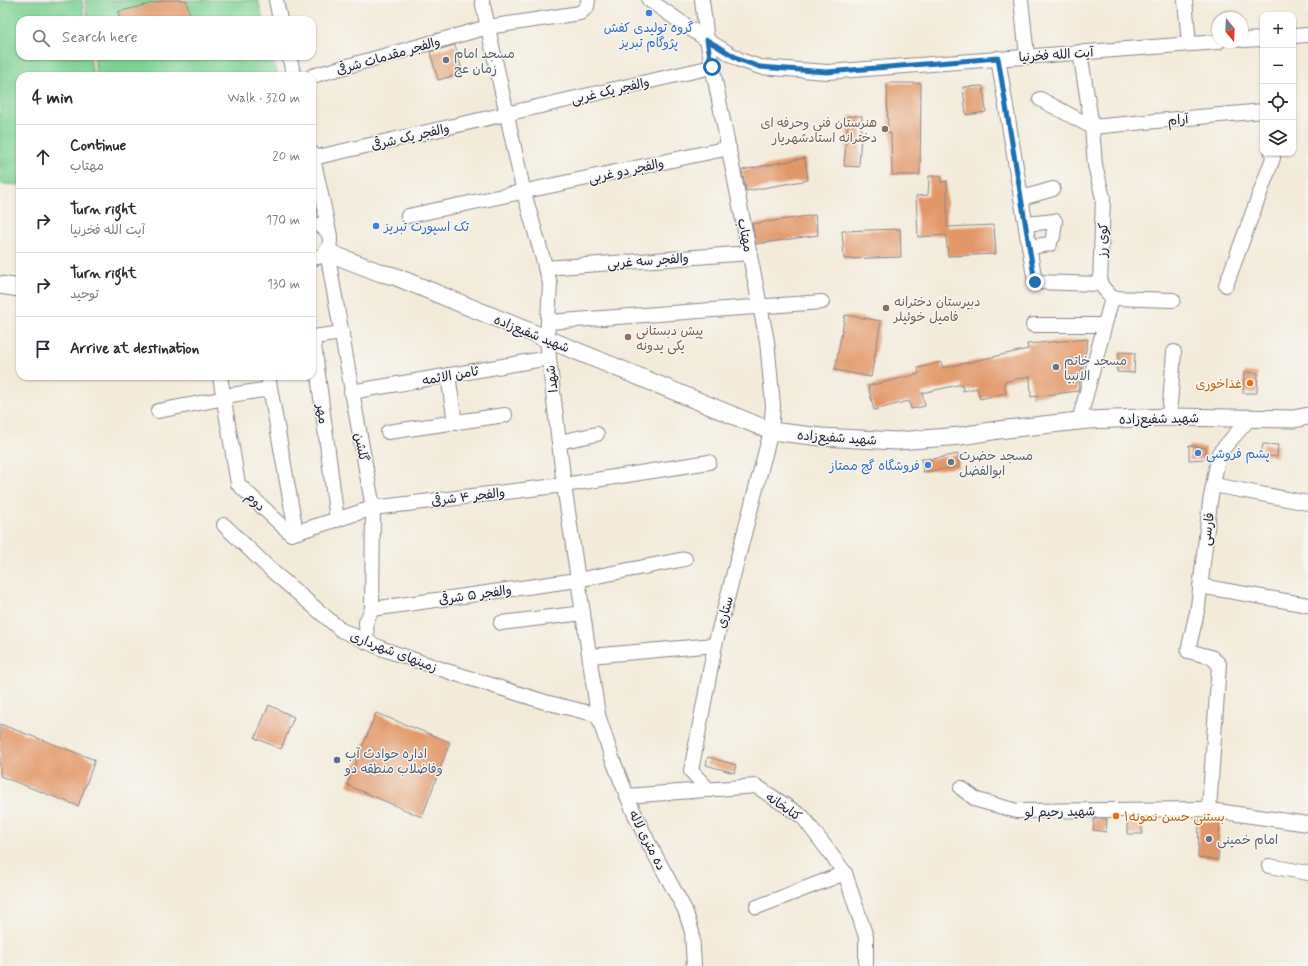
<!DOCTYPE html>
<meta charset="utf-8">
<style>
body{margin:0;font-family:Mynerve,"Playpen Sans Arabic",sans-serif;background:#f7f7f7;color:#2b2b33}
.controls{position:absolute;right:12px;top:12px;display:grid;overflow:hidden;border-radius:8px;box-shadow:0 1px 3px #0004}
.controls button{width:36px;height:36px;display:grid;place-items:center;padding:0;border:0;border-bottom:1px solid #e1e1e2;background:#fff;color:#2b2b33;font:20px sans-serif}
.compass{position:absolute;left:1212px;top:12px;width:36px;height:36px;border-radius:50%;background:#fff;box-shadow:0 1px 3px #0004;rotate:162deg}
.stop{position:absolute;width:12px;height:12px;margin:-9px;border:3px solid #1f6fb2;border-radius:50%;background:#fff}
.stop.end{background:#1f6fb2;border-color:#fff;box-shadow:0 1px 4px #0008}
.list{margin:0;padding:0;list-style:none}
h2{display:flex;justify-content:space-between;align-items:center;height:52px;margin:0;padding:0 16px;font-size:17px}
h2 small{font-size:13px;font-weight:400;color:#7c7c81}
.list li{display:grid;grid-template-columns:26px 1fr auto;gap:12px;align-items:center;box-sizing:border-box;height:64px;padding:0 16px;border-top:1px solid #e1e1e2}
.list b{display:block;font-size:15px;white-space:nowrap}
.list p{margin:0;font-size:13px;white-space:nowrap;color:#7c7c81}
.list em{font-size:13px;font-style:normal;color:#7c7c81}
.icon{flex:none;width:22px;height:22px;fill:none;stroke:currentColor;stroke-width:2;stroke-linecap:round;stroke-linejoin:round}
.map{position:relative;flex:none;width:1308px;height:966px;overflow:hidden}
.search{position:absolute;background:#fff;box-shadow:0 1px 3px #0004;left:16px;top:16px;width:300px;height:44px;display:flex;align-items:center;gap:10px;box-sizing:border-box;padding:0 14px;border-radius:12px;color:#7c7c81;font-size:15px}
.panel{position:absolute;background:#fff;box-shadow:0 1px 3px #0004;left:16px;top:72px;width:300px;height:308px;border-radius:12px}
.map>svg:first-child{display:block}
</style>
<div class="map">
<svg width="1308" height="966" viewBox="0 0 1308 966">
<rect width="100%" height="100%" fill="#f6f6f2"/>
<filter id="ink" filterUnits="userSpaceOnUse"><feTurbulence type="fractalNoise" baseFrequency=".025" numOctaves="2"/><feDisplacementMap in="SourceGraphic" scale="8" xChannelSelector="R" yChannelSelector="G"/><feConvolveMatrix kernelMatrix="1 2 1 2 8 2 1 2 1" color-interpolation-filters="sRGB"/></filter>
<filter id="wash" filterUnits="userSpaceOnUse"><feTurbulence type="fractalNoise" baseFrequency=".012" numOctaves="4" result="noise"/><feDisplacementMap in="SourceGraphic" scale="16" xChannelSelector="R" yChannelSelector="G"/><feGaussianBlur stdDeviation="0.9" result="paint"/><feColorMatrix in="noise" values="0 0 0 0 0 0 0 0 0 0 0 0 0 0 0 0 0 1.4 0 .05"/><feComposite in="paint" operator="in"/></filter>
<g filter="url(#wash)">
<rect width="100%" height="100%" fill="#f3ebda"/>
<g fill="#7dd193" stroke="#507a67">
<path d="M0 0H82L85 20H20V56H90L93 76H20V185L0 184Z"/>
<path d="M85 0H258L263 20H88Z"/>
<path d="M94 56H272L278 76H96Z"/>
</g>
<g id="blocks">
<g fill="#e29768">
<path d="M165 0H186L191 20H120L118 12Z"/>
<path d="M455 45 463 73 438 80 430 52Z"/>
<path d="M887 83H921L920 175H892L891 133H888Z"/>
<path d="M983 86 986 112 966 115 963 87Z"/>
<path d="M848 116H862L859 167 844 166Z"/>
<path d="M805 158 808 180 746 191 742 170Z"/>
<path d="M929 176H941V182L947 181V227L994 225 996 254 948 256 946 235 918 237 916 196 928 195Z"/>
<path d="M815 215 818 235 756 244 752 224Z"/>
<path d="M900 229 901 257 844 259 842 231Z"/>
<path d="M845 315 881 321 871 377 835 370Z"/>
<path d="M1088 339 1078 391 1031 397 1030 376 1004 382 1006 393 980 399 977 388 963 391 962 384 922 393 925 406 911 409 909 401 874 410 868 386 919 374 918 368 941 362 943 368 1028 349 1027 344Z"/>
<path d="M1119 352 1135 353 1134 373 1117 372Z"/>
<path d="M1244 372 1258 373 1257 393H1243Z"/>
<path d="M1263 444 1278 445 1277 457 1261 455Z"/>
<path d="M1189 445 1206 448V459L1189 460Z"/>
<path d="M958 454 959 467 923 472 921 459H933Z"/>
<path d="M269 705 294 717 281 749 255 738Z"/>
<path d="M376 713 450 742 422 817 347 785Z"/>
<path d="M0 724 95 760 78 806 0 776Z"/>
<path d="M708 757 736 765 734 773 706 765Z"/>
<path d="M1094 819H1107L1106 832 1093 830Z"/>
<path d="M1127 820 1142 821V834H1127Z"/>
<path d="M1199 820 1220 821 1218 860 1198 857Z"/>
</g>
</g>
</g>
<g filter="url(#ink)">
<use href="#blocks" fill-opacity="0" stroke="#8a868a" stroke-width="1"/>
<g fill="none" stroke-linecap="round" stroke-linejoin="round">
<defs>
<g id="minor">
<path d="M276 0 280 20"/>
<path d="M482 0 524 193 550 283 547 339 549 358 564 485 598 715 612 758 632 808 647 840 685 910 692 932 694 966"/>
<path d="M649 0 707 40 740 60 760 67 827 72 1218 42"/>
<path d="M702 0 707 40 767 341 773 406 771 431 715 645 691 771 709 790"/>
<path d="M1021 0 1027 56"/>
<path d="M1185 0 1189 44"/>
<path d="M1293 36 1308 35"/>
<path d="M1242 40 1263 39"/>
<path d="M289 56 294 76"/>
<path d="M998 58 1035 282 1100 284"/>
<path d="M312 76 488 27 580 13 587 7 588 0"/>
<path d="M1040 99 1092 127 1263 111"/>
<path d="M312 153 330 236"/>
<path d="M313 158 712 67"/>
<path d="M1022 198 1053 189"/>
<path d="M408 216 729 148"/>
<path d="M312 224C336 225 336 257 312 258"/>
<path d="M1026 224 1055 221 1053 237"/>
<path d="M1029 247 1050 244"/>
<path d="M327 252 373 508 372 609 366 622 367 642"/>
<path d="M545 268 750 253"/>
<path d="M1226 285 1273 158 1272 153"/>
<path d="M1112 298 1173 300"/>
<path d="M548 322 822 302"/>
<path d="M1033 325H1104"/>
<path d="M448 375 455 423"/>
<path d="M220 376 238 484 291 534 373 508 564 485 709 462"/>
<path d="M268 376 296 532"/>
<path d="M351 392 549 358"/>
<path d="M224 396 270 389"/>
<path d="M158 411 215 400"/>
<path d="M1169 417 1174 352"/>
<path d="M1079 421 1112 298 1100 284 1103 198 1095 165 1092 127 1080 52"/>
<path d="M388 432 505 415"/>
<path d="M559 442 597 434"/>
<path d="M1214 485 1308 503"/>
<path d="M337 520 313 337 342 333"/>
<path d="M224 525 272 571 341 630 383 649 450 672 545 702 598 715"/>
<path d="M1200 586 1308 605"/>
<path d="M372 609 577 580 685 559"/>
<path d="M501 623 583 613"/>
<path d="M590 656 715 645"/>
<path d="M961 788 977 800 1017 811 1203 809 1308 824"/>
<path d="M627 796 756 786 803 817 845 873 866 937V966"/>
<path d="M1209 810 1219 664 1211 657 1188 651 1198 607 1210 502 1219 453 1250 418"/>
<path d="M1269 866 1308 873"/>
<path d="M757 907 845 873"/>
</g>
<g id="major">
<path d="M327 252 381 273 394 276 771 431 821 437 897 441 961 436 998 430 1088 420 1169 417 1294 419 1308 416"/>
<path d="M0 285 20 288"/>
</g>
</defs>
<use href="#minor" stroke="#8a868a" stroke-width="16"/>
<use href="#major" stroke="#8a868a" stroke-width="19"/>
<use href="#minor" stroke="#fff" stroke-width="14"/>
<use href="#major" stroke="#fff" stroke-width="17"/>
</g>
</g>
<g fill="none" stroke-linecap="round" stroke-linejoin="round" filter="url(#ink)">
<path stroke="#1f6fb2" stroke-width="5" d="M712 67 707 40 740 60 760 67 827 72 998 58 1035 282"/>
</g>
<g fill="#3f7fe0" stroke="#f6f6f2" stroke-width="1.5">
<circle cx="649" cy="13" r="4"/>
<circle cx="376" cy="226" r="4"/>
<circle cx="1198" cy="453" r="4"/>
<circle cx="928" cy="465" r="4"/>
</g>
<g fill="#6b7280" stroke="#f6f6f2" stroke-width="1.5">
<circle cx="446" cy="60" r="4"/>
<circle cx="1056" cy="367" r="4"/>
<circle cx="951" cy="462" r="4"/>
<circle cx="1209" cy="839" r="4"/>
</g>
<g fill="#8d6e63" stroke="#f6f6f2" stroke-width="1.5">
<circle cx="885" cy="129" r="4"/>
<circle cx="886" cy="308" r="4"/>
<circle cx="628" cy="337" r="4"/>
</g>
<g fill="#e8710a" stroke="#f6f6f2" stroke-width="1.5">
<circle cx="1250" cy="383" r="4"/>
<circle cx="1116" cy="816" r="4"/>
</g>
<circle fill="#5c6f8a" stroke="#f6f6f2" stroke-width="1.5" cx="337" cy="760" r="4"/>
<g text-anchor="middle" stroke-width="3" stroke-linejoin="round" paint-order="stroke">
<g font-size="13" fill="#366cbe" stroke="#f6f6f2" text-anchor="start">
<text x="649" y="32" text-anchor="middle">گروه تولیدی کفش<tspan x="649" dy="15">پژوگام تبریز</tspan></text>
<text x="384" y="231">تک اسپورت تبریز</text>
<text x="1206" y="458">پشم فروشی</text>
<text x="920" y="470" text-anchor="end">فروشگاه گچ ممتاز</text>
</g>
<g font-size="13" fill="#5b616d" stroke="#f6f6f2" text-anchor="start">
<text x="454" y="58">مسجد امام<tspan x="454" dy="15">زمان عج</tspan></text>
<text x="1064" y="365">مسجد خاتم<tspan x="1064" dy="15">الانبیا</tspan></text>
<text x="959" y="460">مسجد حضرت<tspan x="959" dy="15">ابوالفضل</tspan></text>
<text x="1217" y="844">امام خمینی</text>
</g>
<g font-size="13" fill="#22223b" stroke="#f6f6f2">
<text transform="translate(1056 54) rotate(-4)" y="5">آیت الله فخرنیا</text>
<text transform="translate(388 55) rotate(-16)" y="5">والفجر مقدمات شرقی</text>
<text transform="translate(610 90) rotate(-13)" y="5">والفجر یک غربی</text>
<text transform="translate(1178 119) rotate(-5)" y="5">آرام</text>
<text transform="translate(410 136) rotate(-13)" y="5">والفجر یک شرقی</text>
<text transform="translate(626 170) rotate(-12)" y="5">والفجر دو غربی</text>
<text transform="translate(746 235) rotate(79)" y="5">مهتاب</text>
<text transform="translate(1102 240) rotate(-88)" y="5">کوی رز</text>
<text transform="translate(648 260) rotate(-4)" y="5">والفجر سه غربی</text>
<text transform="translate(532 333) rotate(22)" y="5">شهید شفیع‌زاده</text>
<text transform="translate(450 375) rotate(-10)" y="5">ثامن الائمه</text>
<text transform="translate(551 379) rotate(-97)" y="5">شهدا</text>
<text transform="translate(323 414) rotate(82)" y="5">مهر</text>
<text transform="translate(1159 418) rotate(-1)" y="5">شهید شفیع‌زاده</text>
<text transform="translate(837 437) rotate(4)" y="5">شهید شفیع‌زاده</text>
<text transform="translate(362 447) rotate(79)" y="5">گلشن</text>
<text transform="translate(468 496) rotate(-7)" y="5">والفجر ۴ شرقی</text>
<text transform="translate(256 501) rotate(44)" y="5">دوم</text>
<text transform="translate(1207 529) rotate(-83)" y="5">فارسی</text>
<text transform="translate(475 594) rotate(-8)" y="5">والفجر ۵ شرقی</text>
<text transform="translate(724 612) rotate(-75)" y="5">ستاری</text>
<text transform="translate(394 651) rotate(21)" y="5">زمینهای شهرداری</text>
<text transform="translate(784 806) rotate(35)" y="5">کتابخانه</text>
<text transform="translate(1060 811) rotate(-1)" y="5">شهید رحیم لو</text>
<text transform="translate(648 840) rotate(63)" y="5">ده متری لاله</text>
</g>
<g font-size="13" fill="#785e54" stroke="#f6f6f2" text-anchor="start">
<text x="877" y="127" text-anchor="end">هنرستان فنی وحرفه ای<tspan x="877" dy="15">دخترانه استادشهریار</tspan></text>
<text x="894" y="306">دبیرستان دخترانه<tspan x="894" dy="15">فامیل خوئیلر</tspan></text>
<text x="636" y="335">پیش دبستانی<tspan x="636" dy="15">یکی یدونه</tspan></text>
</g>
<g font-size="13" fill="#c56008" stroke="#f6f6f2" text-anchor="end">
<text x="1242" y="388">غذاخوری</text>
<text x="1124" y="821" text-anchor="start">بستنی حسن نمونه۱</text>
</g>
<g font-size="13" fill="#4e5e75" stroke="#f6f6f2" text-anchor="start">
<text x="345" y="758">اداره حوادث آب<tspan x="345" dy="15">وفاضلاب منطقه دو</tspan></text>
</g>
</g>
</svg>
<div class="controls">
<button>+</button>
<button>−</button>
<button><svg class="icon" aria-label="locate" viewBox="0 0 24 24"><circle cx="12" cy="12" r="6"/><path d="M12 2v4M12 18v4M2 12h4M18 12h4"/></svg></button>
<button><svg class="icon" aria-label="layers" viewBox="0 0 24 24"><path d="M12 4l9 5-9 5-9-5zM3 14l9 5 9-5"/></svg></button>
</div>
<svg class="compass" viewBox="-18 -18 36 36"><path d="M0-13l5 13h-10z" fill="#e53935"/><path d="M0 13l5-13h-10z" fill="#7c7c81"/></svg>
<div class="stop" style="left:712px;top:67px"></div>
<div class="stop end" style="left:1035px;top:282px"></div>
<div class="search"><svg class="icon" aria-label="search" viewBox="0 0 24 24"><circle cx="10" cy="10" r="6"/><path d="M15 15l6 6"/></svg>Search here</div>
<section class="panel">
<h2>4 min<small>Walk · 320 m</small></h2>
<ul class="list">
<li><svg class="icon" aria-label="ahead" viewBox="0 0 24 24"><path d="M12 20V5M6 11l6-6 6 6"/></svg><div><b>Continue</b><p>مهتاب</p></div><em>20 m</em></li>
<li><svg class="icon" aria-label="right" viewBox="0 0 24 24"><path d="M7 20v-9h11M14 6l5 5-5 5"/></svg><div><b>Turn right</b><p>آیت الله فخرنیا</p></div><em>170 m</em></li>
<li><svg class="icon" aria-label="right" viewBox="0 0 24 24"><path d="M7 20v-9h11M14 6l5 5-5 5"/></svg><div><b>Turn right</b><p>توحید</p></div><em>130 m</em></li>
<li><svg class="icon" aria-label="arrive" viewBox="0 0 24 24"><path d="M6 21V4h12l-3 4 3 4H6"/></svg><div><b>Arrive at destination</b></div></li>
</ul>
</section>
</div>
